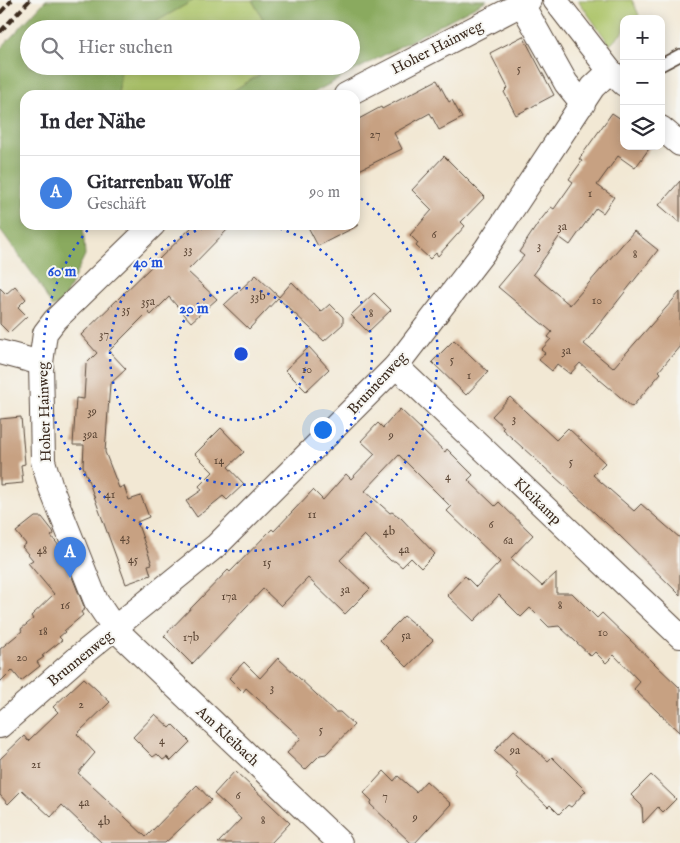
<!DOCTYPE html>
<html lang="de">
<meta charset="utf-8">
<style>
body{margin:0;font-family:"IM FELL English",serif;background:#f7f7f7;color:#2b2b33}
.controls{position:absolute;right:15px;top:15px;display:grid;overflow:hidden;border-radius:10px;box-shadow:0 2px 12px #0003}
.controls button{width:45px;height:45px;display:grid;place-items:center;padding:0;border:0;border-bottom:1px solid #e1e1e2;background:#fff;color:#2b2b33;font:25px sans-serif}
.you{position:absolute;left:322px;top:429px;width:18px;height:18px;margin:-12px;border:4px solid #fff;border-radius:50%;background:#1a73e8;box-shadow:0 0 0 8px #1a73e833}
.badge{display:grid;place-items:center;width:32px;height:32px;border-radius:50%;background:#1f6fb2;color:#fff;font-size:16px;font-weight:700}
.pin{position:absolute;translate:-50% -41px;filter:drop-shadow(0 1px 2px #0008)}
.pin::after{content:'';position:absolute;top:26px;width:18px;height:15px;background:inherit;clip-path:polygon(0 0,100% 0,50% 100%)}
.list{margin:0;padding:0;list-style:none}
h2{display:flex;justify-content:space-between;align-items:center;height:65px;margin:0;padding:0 20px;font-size:21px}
h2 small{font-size:16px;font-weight:400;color:#7c7c81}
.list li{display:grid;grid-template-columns:32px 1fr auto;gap:15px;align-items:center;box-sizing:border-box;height:75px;padding:0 20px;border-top:1px solid #e1e1e2}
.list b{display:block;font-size:19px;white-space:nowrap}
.list p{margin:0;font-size:16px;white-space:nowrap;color:#7c7c81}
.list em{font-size:16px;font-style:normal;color:#7c7c81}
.icon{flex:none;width:28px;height:28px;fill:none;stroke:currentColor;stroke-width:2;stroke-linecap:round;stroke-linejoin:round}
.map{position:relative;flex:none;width:680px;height:843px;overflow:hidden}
.search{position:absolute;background:#fff;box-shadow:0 2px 12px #0003;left:20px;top:20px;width:340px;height:55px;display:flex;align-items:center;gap:12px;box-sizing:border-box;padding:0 18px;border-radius:28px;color:#7c7c81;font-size:19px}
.panel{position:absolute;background:#fff;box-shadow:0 2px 12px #0003;left:20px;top:90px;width:340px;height:140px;border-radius:15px}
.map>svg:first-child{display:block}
</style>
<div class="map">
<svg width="680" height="843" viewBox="0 0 680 843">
<rect width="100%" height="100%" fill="#f6f6f2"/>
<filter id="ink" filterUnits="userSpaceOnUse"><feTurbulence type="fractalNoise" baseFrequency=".02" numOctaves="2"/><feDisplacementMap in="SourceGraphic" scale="10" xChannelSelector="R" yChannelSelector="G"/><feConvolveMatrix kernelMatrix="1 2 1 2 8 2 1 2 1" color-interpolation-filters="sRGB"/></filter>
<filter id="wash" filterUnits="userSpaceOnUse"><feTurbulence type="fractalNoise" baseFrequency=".0096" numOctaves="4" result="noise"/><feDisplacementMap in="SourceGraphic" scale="20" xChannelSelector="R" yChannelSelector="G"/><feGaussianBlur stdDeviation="1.12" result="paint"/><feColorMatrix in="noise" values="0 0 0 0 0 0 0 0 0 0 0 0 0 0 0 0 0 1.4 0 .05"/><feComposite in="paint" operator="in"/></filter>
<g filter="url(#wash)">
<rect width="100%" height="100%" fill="#f2e8d4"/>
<g fill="#adc56a" stroke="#747844">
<path d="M194 0H252L269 29H143Z"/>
<path d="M578 0H632L639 15 635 19H624V31L610 45Z"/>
<path d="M121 66H274L226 95H118Z"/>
</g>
<g fill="#8aaa5e" stroke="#626a3e">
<path d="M46 0H194L143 29H29V66H121L118 95H25V225H83L85 255 62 303 52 307 37 280 0 229V49Z"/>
<path d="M252 0H487L309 95H226L274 66H351V29H269Z"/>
</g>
<g id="blocks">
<g fill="#c7a182">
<path d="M523 36 554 95 516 115 504 92 508 88 490 53Z"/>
<path d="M437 80 449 102 452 100 462 118 439 130 430 113 394 133 402 149 355 172V121L381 107 382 109Z"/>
<path d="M612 113 624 121V146H651L635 168 618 156 597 185 614 197 603 213 596 208 570 245 559 237 533 274 570 305 634 231 658 250 584 344 613 368 680 292V346L659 371 661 373 632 407 580 363 570 374 557 364 552 371 539 360 545 353 541 350 551 339 548 337 552 332 498 287 524 256 519 252 539 222 551 207 554 209 573 182 569 179 582 161 579 159Z"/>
<path d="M444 156 485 197 461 222 465 226 438 256 436 253 430 259 416 246 418 243 410 235 432 210 412 190Z"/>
<path d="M680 181V223L659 205Z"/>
<path d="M194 225H232L187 271 217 299 191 322 169 297 151 315 148 312 109 351 126 369 110 384 105 452 119 488 124 486 129 500 141 496 149 517 137 522 152 564 148 565 151 575 126 584 83 466 84 445H73L76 398 84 399 86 364 97 353 81 335Z"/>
<path d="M307 225H359L318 246Z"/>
<path d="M256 275 279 297 292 282 321 312 330 304 343 317V324L324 341 278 298 249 329 224 305Z"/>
<path d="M15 286 26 299 18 307 27 316 9 333 0 324V288L6 294Z"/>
<path d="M374 293 391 310 368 332 351 315Z"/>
<path d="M454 340 488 372 466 395 432 362Z"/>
<path d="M309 347 329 369 306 391 285 370Z"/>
<path d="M510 397 556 440 568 428 605 463 593 475 634 511 641 504 680 538V595L617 533 502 429 504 427 492 416Z"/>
<path d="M400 409 445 452 447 449 473 475 468 480 495 506 499 502 533 535 511 558 542 586 556 573V593H572L597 618 602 613 680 688V733L634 689 640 682 614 655 606 663 595 652 591 656 559 626 549 627 530 608 521 617 499 595 474 621 447 595 465 576 476 587 500 562 447 511 451 507 399 455 365 491 390 513 392 512 401 518 435 554 421 568 411 558 402 567 395 561H391L364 535 340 560 370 589 345 614 308 578 281 606 263 589 192 664 164 636 228 570 230 572 272 529 274 531 313 490 323 500 346 474 351 479 375 454 361 441 378 423 383 428Z"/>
<path d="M21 417 25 464 21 465 23 483 0 485V419Z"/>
<path d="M221 428 244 452 228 467 244 484 227 500 223 496 197 517 186 501 202 490 199 486 213 472 195 454Z"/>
<path d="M35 517H42L53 531 54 534 51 536 60 547 85 609 81 612 83 615 64 631 65 632 59 637 62 640 42 656 44 657 37 662 40 666 21 681 12 670 0 682V649L22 631 21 629 33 619 31 616 54 594 28 563 33 560 22 547 26 544 16 532Z"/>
<path d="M404 616 433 640 407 667 380 640Z"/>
<path d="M278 658 335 712H340L354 725 326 754 320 755 305 770 287 753 301 738 246 688 243 692 229 678 244 662 260 678Z"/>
<path d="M84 678 110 702 77 734 95 753 78 773 106 799 146 837 197 785 211 800 165 843H102L62 805 51 817 22 790 8 804 0 795V759L24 736 28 741 58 712 53 707Z"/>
<path d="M155 714 170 728 173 725 190 742 171 761 167 757 163 760 157 754 153 757 133 737Z"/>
<path d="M514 730 548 761 552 757 586 791 571 807 568 805 559 814 550 805 548 807 516 776 518 773 494 751Z"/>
<path d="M235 771 290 823 271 843H218L241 819 214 794Z"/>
<path d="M384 771 394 781 398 776 416 792 426 781 451 804 415 843H411L370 804 372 801 364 793Z"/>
<path d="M651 775 676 799 663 812 658 807 643 823 642 806 631 795Z"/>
</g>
</g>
</g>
<g filter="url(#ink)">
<use href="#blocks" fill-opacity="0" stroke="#564639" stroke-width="1"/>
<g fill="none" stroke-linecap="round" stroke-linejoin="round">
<defs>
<path id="service" d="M661 65 680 55"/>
<g id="minor">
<path d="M555 0 610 71 624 84"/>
<path d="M522 4 566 83 583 104"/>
<path d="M346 95 529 0"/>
<path d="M661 128 680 144"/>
<path d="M153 225 55 320 45 333 41 363 43 461 51 488 96 601 115 629 340 843"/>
<path d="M0 352 41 363"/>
<path d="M396 366 680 636"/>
<path d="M0 726 80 656 217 545 396 366 486 249 593 87 610 71"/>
</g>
</defs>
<use href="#service" stroke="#564639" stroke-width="14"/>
<use href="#minor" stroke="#564639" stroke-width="26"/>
<use href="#service" stroke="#fff" stroke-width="11"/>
<use href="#minor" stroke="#fff" stroke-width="24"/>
<g stroke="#3b2a1e" stroke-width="4" stroke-dasharray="8 4" stroke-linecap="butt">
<path d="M0 13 12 0"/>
<path d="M0 32 30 0"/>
</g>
</g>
</g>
<g fill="none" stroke="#1d4ed8" stroke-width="2.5" stroke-dasharray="2.5 5">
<circle cx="241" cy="354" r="66"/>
<path d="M265 225A131 131 0 1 1 217 225"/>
<path d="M355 194A197 197 0 1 1 91 226"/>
</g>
<g text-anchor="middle" stroke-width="4" stroke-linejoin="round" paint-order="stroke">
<g font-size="12" fill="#5e4837">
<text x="519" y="72">5</text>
<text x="375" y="138">27</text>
<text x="590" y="197">1</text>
<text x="562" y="230">3a</text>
<text x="434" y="238">6</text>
<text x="539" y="249">3</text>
<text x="188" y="253">33</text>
<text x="635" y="258">8</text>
<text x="258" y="300">33b</text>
<text x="597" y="304">10</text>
<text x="148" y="305">35a</text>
<text x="126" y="313">35</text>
<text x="371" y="317">8</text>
<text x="104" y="338">37</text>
<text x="566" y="354">3a</text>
<text x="452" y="363">5</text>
<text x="307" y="373">10</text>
<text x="469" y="379">1</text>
<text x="92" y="415">39</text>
<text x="514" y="422">3</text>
<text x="90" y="438">39a</text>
<text x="391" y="439">9</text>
<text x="219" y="464">14</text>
<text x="571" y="465">5</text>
<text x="448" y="480">4</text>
<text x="110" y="498">41</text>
<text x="312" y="518">11</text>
<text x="491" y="528">6</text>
<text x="389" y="535">4b</text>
<text x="125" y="541">43</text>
<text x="508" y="544">6a</text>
<text x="404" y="553">4a</text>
<text x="42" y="554">48</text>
<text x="133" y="563">45</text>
<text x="267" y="566">15</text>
<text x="345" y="593">3a</text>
<text x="229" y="600">17a</text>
<text x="65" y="609">16</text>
<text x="560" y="609">8</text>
<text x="43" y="635">18</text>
<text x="603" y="636">10</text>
<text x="406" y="639">5a</text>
<text x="191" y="641">17b</text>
<text x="22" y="661">20</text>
<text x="272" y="691">3</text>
<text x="81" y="708">2</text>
<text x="321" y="733">5</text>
<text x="162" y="744">4</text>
<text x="515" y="754">9a</text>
<text x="36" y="768">21</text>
<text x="238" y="799">6</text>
<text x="385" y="800">7</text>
<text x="84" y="806">4a</text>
<text x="415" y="821">9</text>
<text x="263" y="824">8</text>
<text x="104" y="825">4b</text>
</g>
<g font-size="15" fill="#3b2a1e" stroke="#f6f6f2">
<text transform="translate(437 47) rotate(-27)" y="5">Hoher Hainweg</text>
<text transform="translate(377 383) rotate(-47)" y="5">Brunnenweg</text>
<text transform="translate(44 412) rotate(-92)" y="5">Hoher Hainweg</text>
<text transform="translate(538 501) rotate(44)" y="5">Kleikamp</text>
<text transform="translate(80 658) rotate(-39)" y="5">Brunnenweg</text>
<text transform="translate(228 736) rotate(43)" y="5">Am Kleibach</text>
</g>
</g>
<circle cx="241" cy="354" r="8" fill="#1d4ed8" stroke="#f6f6f2" stroke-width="2.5"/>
<g font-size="15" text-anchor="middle" font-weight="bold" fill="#1d4ed8" stroke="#f6f6f2" stroke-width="4" stroke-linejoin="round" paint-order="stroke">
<text x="148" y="267">40 m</text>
<text x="62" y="276">60 m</text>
<text x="194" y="313">20 m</text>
</g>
</svg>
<div class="controls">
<button>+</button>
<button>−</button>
<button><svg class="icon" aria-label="layers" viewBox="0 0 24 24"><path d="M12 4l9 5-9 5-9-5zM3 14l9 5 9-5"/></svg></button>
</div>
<div class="you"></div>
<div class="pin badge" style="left:70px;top:578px;background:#3f7fe0">A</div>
<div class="search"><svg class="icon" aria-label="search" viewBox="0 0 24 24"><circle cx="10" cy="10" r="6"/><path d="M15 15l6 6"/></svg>Hier suchen</div>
<section class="panel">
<h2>In der Nähe<small></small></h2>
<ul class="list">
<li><span class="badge" style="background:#3f7fe0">A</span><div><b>Gitarrenbau Wolff</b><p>Geschäft</p></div><em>90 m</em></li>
</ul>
</section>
</div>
